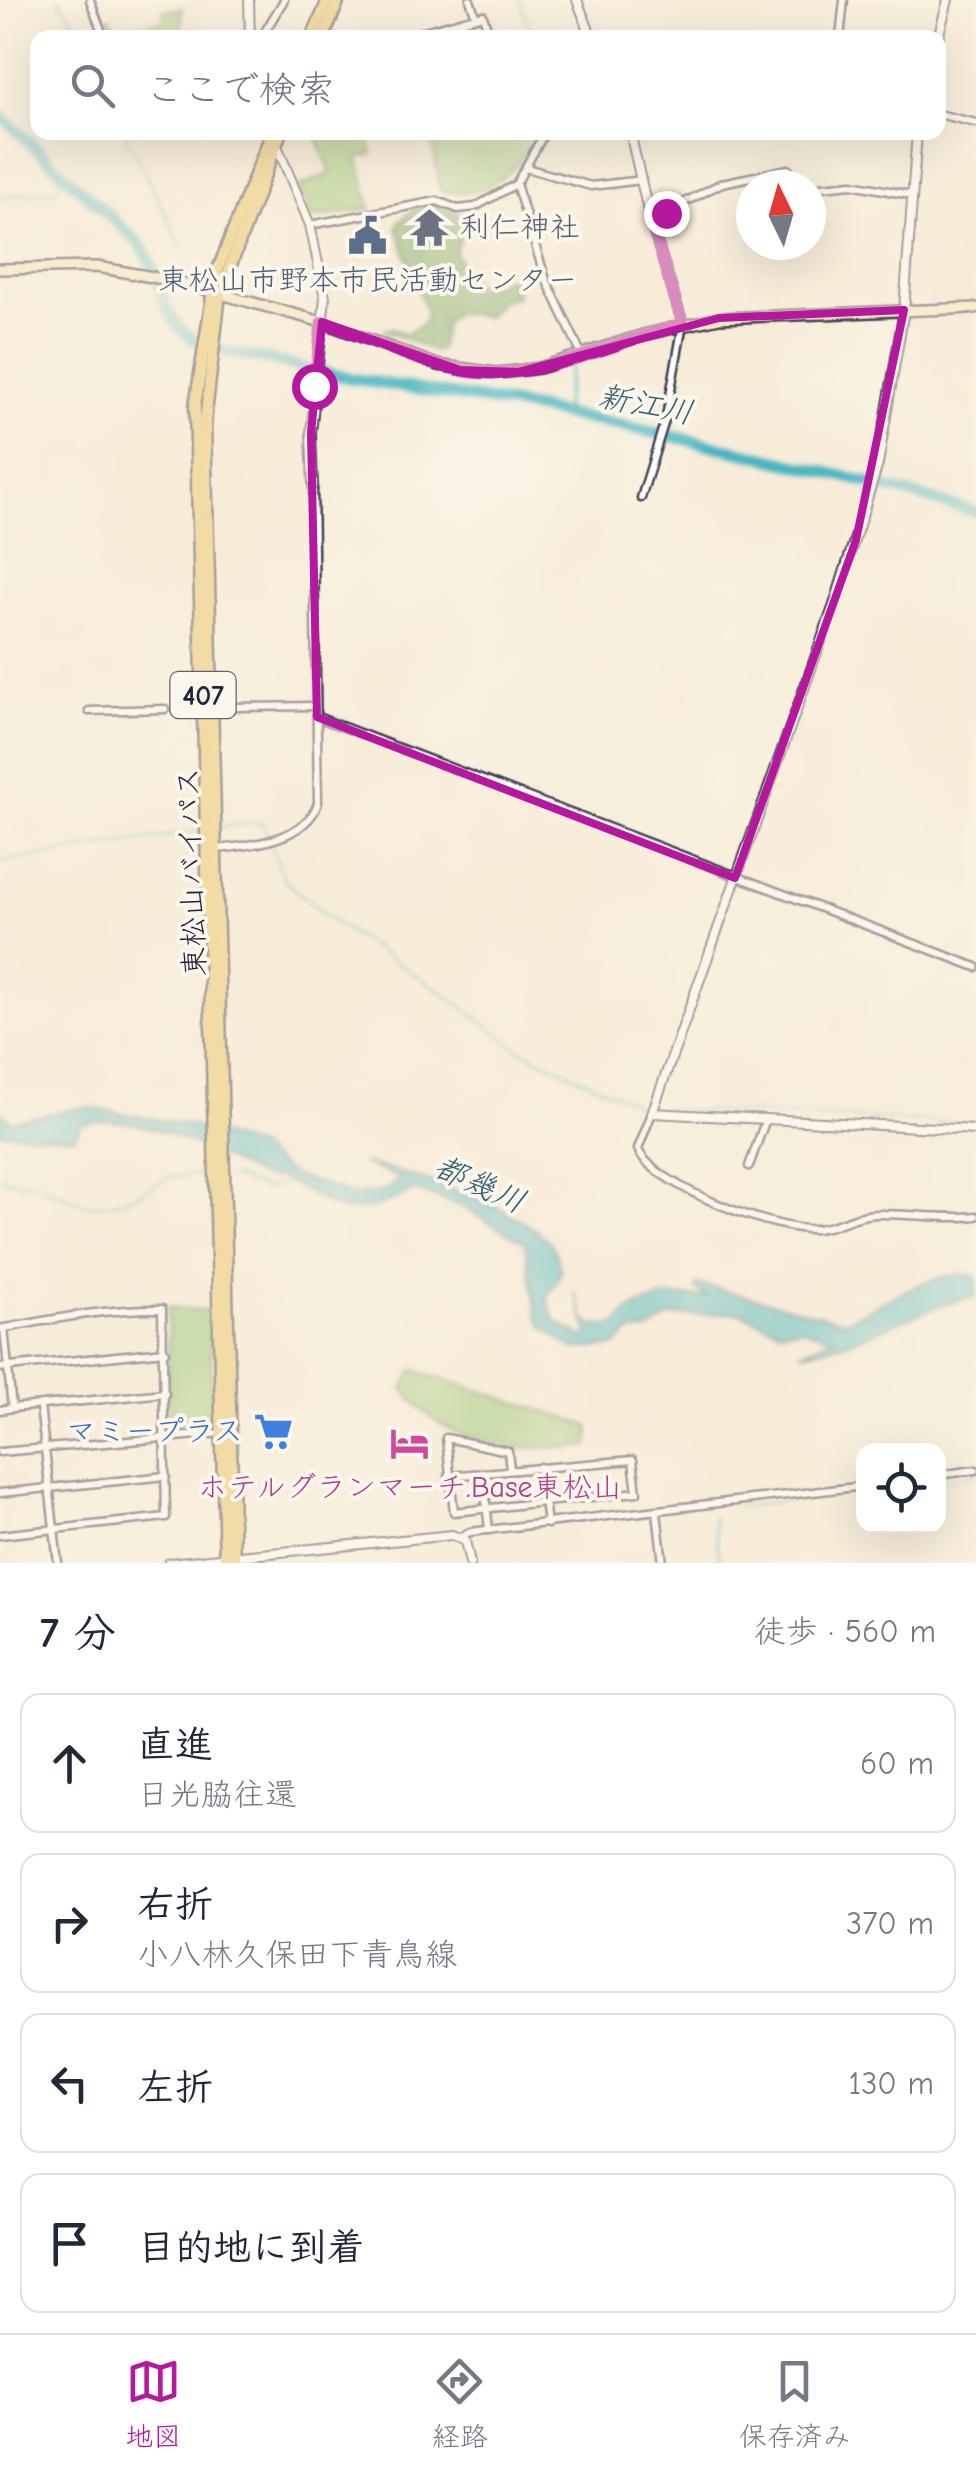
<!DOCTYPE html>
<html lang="ja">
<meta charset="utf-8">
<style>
body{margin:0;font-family:"Comic Neue","Klee One",sans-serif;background:#f6f6f7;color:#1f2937}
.controls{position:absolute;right:30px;bottom:30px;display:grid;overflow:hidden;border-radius:20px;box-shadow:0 10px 40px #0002}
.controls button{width:90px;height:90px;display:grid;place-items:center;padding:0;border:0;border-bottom:2px solid #e0e1e3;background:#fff;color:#1f2937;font:50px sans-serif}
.compass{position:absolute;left:736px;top:170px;width:90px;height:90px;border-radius:50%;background:#fff;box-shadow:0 10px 40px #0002;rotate:355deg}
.stop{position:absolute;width:30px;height:30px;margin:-22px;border:8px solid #b5179e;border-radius:50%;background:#fff}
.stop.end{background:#b5179e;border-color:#fff;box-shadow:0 2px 10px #0008}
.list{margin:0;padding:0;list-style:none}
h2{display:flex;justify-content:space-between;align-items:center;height:130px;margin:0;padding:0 40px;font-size:42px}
h2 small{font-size:32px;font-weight:400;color:#747a83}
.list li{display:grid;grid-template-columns:65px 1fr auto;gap:30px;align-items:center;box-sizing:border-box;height:140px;margin:0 20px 20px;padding:0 20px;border:2px solid #e0e1e3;border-radius:20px}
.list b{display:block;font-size:38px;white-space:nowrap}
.list p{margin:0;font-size:32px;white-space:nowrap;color:#747a83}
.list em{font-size:32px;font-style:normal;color:#747a83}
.icon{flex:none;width:55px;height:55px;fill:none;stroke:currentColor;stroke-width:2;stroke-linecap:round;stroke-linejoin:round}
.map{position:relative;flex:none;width:976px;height:1563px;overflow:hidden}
.search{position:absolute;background:#fff;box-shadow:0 10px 40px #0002;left:30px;right:30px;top:30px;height:110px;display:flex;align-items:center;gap:25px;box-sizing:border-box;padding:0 35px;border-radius:20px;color:#747a83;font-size:38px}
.sheet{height:770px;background:#fff}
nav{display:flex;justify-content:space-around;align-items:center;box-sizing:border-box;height:140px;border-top:2px solid #e0e1e3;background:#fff;font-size:28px;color:#747a83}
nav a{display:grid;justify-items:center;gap:5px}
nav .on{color:#b5179e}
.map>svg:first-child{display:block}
</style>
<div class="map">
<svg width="976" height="1563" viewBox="0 0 976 1563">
<rect width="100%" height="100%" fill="#fbf7ec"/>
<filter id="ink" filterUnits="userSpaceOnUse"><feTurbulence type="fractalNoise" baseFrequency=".01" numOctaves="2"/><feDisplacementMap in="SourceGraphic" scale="20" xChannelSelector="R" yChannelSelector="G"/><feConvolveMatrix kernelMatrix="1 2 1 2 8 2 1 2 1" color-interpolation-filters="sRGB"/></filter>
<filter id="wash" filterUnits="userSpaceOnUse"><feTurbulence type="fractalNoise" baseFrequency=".0048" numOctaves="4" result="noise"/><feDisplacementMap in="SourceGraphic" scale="40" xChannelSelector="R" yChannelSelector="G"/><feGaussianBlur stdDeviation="2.25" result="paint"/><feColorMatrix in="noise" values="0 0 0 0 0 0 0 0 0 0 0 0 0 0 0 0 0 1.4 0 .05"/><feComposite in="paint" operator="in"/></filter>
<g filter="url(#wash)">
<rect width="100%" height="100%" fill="#f7ecd8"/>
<g fill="#98c978" stroke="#5d765a" stroke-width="2.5">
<path d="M182 8V33L108 37 104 20 111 18 116 29 165 21 163 11Z"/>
<path d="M315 133H368L373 154 358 158 371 209 312 218 299 187 331 173Z"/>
<path d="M431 133H534L535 140C512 175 484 201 440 190Z"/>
<path d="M168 1307 210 1311 213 1430 168 1429Z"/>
<path d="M414 1370 585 1424 590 1428 589 1446C518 1451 449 1451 403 1388Z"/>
</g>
<path fill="#7aad68" stroke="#4e6852" stroke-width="2.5" d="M437 203 462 215 465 222 455 253 475 285H496L505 277 513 279 518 296 502 300 487 317 458 313 445 321 440 349 435 352 384 330 392 328 406 334 423 323 426 313 397 228 399 221 418 206Z"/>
<path fill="#49b7c2" stroke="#366c7e" stroke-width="2.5" d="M86 1107 193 1126 257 1147 291 1175 354 1195 385 1191 400 1178 361 1163C406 1172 532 1208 555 1251 558 1256 559 1267 561 1273L547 1299 555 1321 585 1338 589 1333 574 1291 585 1320 595 1326 614 1325 634 1307 666 1297H706L695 1288 698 1284 845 1321C885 1302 931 1270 976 1275V1297C915 1307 863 1346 800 1352L833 1338 802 1328 780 1330 737 1312 670 1317 649 1331 631 1332 614 1347 574 1349 544 1328 537 1315 525 1243 460 1206 415 1190C394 1201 375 1210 352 1210 326 1210 304 1187 282 1179 274 1177 267 1181 260 1177 215 1154 133 1107 81 1125L74 1137 0 1132V1111L11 1121Z"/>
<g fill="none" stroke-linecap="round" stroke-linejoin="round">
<g stroke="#49b7c2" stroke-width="2.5">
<path d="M59 0 86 38"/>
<path d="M520 0 534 38"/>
<path d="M124 132 184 250"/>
<path d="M0 197 54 190 68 175"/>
<path d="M563 414 570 367"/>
<path d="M218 827 262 822 285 881 333 921 445 994 520 1050 639 1105"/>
<path d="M0 862 201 831"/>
<path d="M663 1109 976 1124"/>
<path d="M230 1176 265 1189 288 1183"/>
<path d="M0 1178 38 1185 89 1206 124 1201 170 1177 212 1174"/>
<path d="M967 1476 976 1474"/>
<path d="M938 1481 960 1477"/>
<path d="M738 1507 864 1490"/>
<path d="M713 1517 720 1563"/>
</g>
<path stroke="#49b7c2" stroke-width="12" d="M0 115 137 241C162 267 156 309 185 333 209 354 249 355 279 362 371 386 468 395 562 414 702 441 839 473 976 512"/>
</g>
</g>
<g filter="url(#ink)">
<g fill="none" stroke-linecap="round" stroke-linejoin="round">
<path stroke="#ccc4b9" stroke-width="6" stroke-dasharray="6 3" stroke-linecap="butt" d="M165 709 236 707"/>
<defs>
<g id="minor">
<path d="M90 0 104 38"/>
<path d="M470 0 476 17"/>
<path d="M261 38 284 0"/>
<path d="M366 38 402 37 483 15 490 38"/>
<path d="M840 38 844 0"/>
<path d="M938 114 976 123"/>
<path d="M526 168 591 186 642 180"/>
<path d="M516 184 545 277 582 355"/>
<path d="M811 188 852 184 910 195"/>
<path d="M650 220 722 183 788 169 799 185"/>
<path d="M310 225 437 201 458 209 475 207 516 184 545 132"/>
<path d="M641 498 666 417 683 324"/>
<path d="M236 707 316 706"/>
<path d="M89 711 165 709"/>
<path d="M317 717 976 967"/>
<path d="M217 849C250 846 306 840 318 803L313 486"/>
<path d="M652 1113 638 1149C652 1186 778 1232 816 1229 836 1228 855 1214 876 1214 910 1213 942 1220 976 1216"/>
<path d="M749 1166 766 1119"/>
<path d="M0 1329C54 1319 106 1308 162 1309L166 1517 0 1535"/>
<path d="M0 1368 165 1351"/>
<path d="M40 1406 58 1563"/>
<path d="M12 1408 165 1393"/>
<path d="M0 1410 12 1408 4 1328"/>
<path d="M0 1452 222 1433"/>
<path d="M540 1467 547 1524"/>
<path d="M483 1473 489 1530"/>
<path d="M938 1475 976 1470"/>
<path d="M449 1476 633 1460 637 1492 454 1512 446 1438 508 1451 510 1470"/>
<path d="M0 1493 166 1476"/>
<path d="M657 1512 663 1563"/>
<path d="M461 1537 470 1532 864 1486"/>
</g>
<g id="tertiary">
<path d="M249 0 250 38"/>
<path d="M577 0 592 38"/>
<path d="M938 38 948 0"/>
<path d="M630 132 650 220 683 324"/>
<path d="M917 132 904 310 878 464 835 602 652 1113 976 1130"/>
<path d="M275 141 310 225 325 297 311 433 313 486"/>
<path d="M169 1563 452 1535 465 1541 470 1563"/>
</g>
<path id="secondary" d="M0 269 97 267 174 281 322 322 438 365 497 373 539 368 646 334 719 318 976 308"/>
<g id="trunk">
<path d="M312 38 328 0"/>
<path d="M323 38 339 0"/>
<path d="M225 1563 195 406 215 277 272 132"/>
<path d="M234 1563 205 422 220 294 281 132"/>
</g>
</defs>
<use href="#minor" stroke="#424053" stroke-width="11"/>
<use href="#tertiary" stroke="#424053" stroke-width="12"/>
<use href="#secondary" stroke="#424053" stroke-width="14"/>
<use href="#trunk" stroke="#424053" stroke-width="15"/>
<use href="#minor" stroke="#fff" stroke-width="6"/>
<use href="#tertiary" stroke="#fff" stroke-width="8"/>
<use href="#secondary" stroke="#f8e8c3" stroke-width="9"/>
<use href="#trunk" stroke="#edc569" stroke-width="10"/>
</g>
</g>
<g fill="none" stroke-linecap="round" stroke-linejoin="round" filter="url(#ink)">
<path stroke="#b5179e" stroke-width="12" d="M314 386 322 322C367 338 413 361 460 370 536 385 611 342 683 324L650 220 666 213"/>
</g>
<path d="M0 0H976V1563H0ZM904 310 856 540 735 878 317 717 311 433 322 322 460 370 518 372 719 318Z" fill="#f7ecd8" fill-opacity=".55" fill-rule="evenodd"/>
<path fill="none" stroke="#b5179e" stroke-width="8" stroke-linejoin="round" d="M904 310 856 540 735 878 317 717 311 433 322 322 460 370 518 372 719 318Z"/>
<defs>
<symbol id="temple-bare" viewBox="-9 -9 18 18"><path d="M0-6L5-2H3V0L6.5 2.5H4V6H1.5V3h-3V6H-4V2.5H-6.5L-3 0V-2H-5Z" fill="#6b7280" stroke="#fbf7ec" stroke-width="2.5" paint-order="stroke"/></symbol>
<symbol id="civic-bare" viewBox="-9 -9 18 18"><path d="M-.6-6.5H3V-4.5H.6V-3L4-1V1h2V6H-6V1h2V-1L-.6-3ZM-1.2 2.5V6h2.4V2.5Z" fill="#5c6f8a" stroke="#fbf7ec" stroke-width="2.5" paint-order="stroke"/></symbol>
<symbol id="supermarket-bare" viewBox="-9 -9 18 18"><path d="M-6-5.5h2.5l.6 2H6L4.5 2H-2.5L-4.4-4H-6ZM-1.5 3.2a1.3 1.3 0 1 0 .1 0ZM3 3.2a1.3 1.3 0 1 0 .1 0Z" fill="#3f7fe0" stroke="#fbf7ec" stroke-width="2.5" paint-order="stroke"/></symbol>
<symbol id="hotel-bare" viewBox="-9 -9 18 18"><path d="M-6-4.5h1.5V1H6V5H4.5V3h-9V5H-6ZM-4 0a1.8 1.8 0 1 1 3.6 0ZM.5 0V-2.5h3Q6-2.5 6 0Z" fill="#d1479c" stroke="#fbf7ec" stroke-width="2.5" paint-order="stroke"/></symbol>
</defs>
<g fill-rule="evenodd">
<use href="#temple-bare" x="402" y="200" width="55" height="55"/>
<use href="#civic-bare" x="340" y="208" width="55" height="55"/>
<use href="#supermarket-bare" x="246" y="1404" width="55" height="55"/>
<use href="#hotel-bare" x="382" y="1416" width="55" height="55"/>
</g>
<g text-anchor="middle" stroke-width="8" stroke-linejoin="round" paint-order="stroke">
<rect fill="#fbf7ec" stroke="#636270" stroke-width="2.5" x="170.5" y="672" width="65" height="46" rx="8"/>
<g font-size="28" font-weight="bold" fill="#22223b">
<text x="203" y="705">407</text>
</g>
<g font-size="30" fill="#5b616d" stroke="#fbf7ec" text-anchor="start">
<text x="460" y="237">利仁神社</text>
</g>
<g font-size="30" fill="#4e5e75" stroke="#fbf7ec">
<text x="368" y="290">東松山市野本市民活動センター</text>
</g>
<g font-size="30" fill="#22223b" stroke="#fbf7ec">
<text transform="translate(191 872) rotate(-92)" y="10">東松山バイパス</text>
</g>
<g font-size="30" fill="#366cbe" stroke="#fbf7ec" text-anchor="end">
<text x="243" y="1441">マミープラス</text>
</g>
<g font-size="30" fill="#b23c85" stroke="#fbf7ec">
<text x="410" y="1497">ホテルグランマーチ.Base東松山</text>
</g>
<g font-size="32" font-style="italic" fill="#325e71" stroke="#fbf7ec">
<text transform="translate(646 404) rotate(11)" y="11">新江川</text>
<text transform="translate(480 1184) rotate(24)" y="11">都幾川</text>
</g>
</g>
</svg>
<div class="controls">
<button><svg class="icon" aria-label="locate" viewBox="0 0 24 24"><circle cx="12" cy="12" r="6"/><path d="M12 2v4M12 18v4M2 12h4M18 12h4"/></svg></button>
</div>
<svg class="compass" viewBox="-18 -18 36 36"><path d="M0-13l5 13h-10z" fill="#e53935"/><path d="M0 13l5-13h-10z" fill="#747a83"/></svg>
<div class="stop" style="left:314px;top:386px"></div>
<div class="stop end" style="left:666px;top:213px"></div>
<div class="search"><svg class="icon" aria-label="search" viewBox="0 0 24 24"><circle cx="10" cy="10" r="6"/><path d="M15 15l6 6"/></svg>ここで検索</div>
</div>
<section class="sheet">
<h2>7 分<small>徒歩 · 560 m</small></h2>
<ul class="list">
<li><svg class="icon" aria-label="ahead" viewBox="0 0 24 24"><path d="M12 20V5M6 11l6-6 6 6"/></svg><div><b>直進</b><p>日光脇往還</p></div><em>60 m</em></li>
<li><svg class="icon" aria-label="right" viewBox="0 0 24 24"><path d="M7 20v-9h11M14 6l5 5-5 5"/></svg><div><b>右折</b><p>小八林久保田下青鳥線</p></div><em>370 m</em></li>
<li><svg class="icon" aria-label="left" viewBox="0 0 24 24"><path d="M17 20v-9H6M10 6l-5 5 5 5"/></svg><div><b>左折</b></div><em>130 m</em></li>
<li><svg class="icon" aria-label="arrive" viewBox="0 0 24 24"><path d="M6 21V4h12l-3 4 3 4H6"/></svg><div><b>目的地に到着</b></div></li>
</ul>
</section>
<nav>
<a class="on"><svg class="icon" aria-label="map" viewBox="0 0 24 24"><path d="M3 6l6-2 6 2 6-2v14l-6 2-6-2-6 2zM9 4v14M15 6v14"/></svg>地図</a>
<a><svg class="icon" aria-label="directions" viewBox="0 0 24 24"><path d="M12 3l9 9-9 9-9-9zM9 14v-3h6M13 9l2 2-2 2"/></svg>経路</a>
<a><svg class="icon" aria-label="saved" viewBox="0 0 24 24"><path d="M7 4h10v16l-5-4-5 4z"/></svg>保存済み</a>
</nav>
